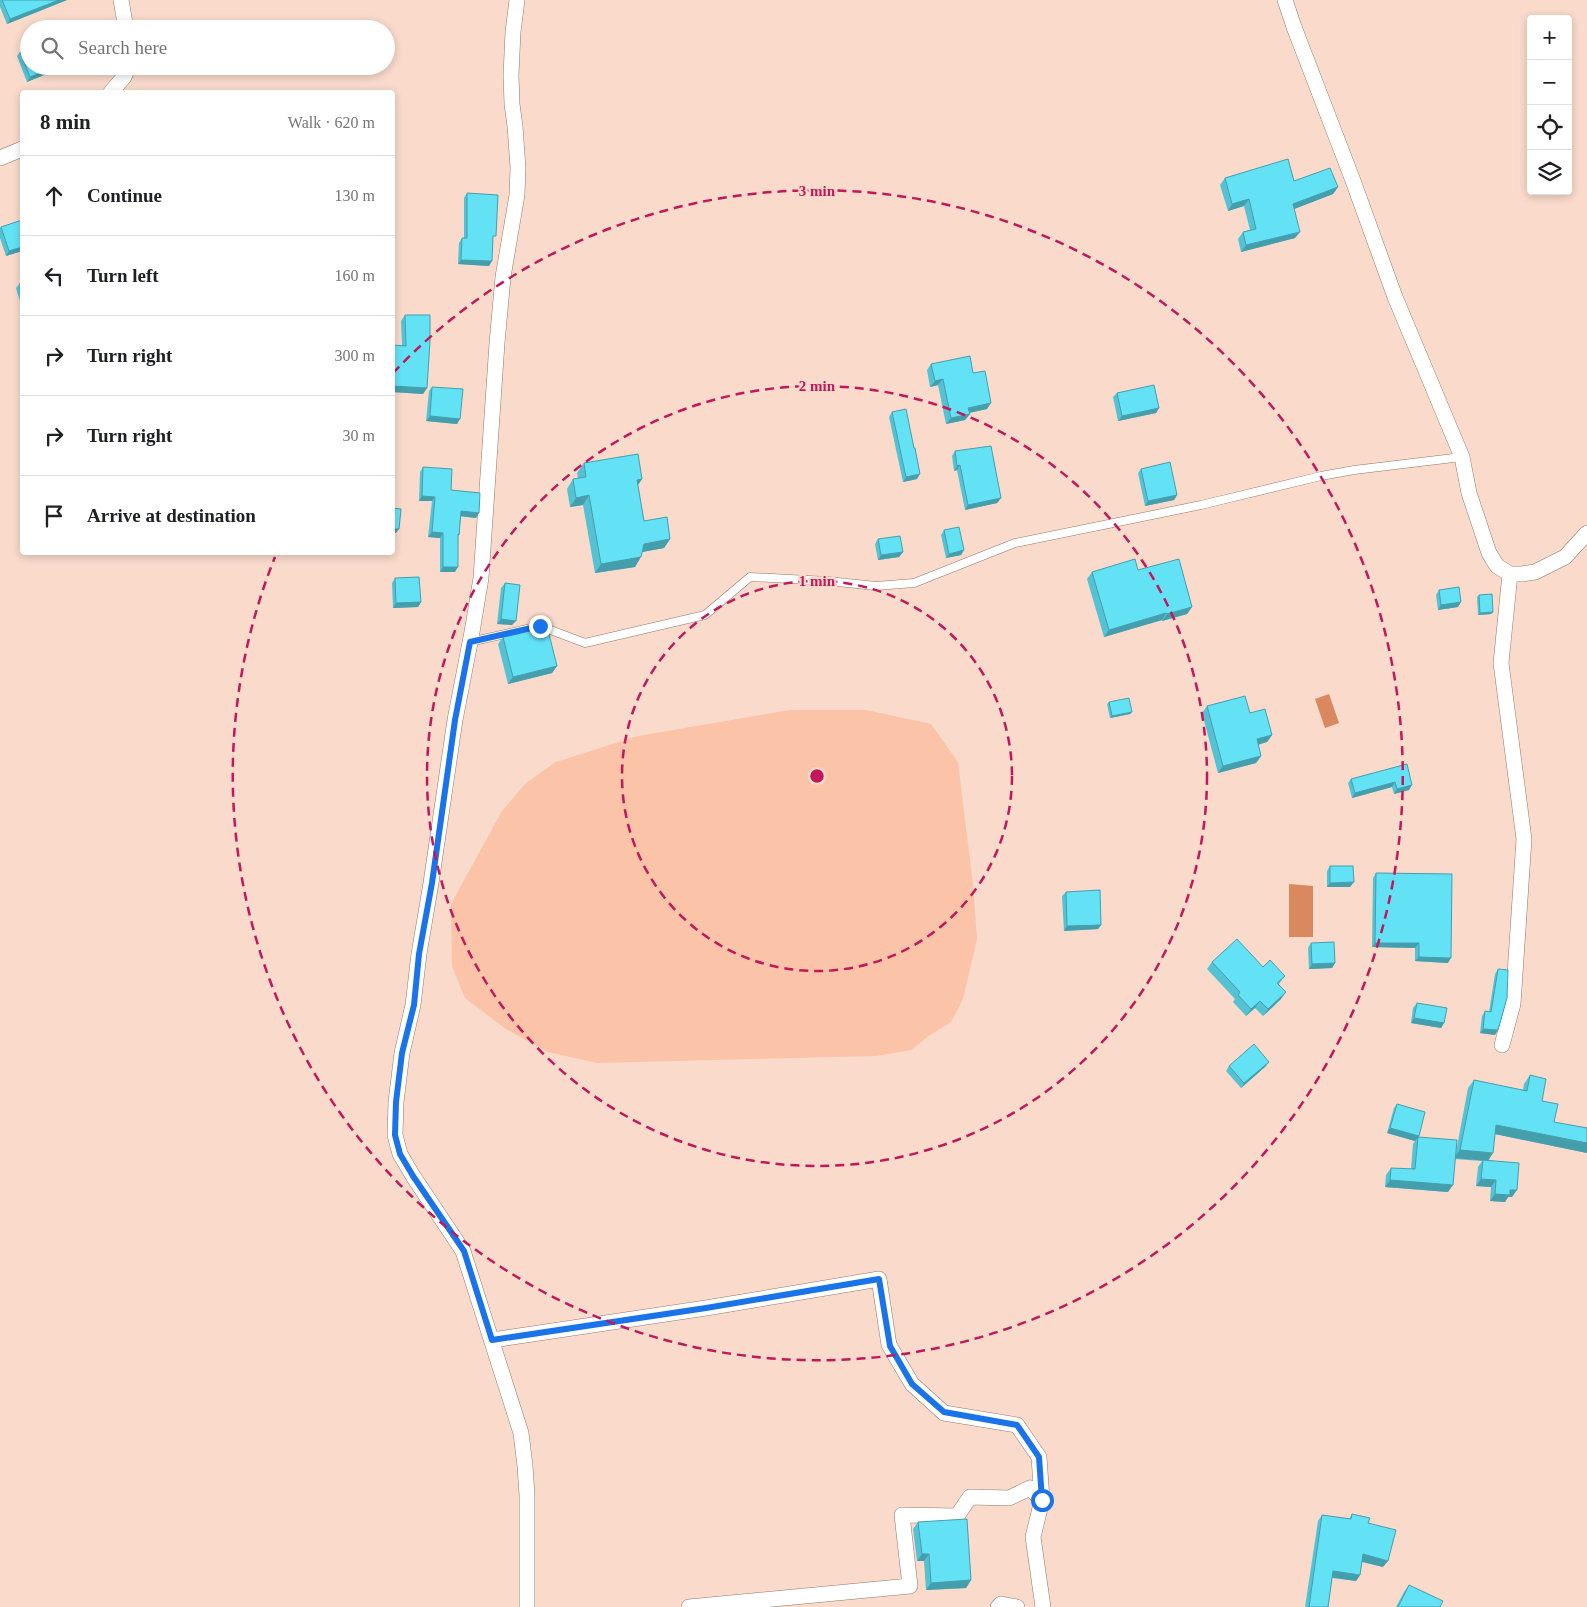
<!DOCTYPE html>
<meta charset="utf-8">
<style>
body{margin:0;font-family:Georgia,serif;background:#f2f2f2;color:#202124}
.controls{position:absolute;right:15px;top:15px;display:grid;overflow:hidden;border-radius:5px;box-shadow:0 2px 8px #0003}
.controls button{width:45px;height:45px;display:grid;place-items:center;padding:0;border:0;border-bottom:1px solid #e0e0e0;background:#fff;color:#202124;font:25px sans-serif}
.stop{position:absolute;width:15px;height:15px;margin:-11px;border:4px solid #1a73e8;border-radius:50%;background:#fff}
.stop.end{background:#1a73e8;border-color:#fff;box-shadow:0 1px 5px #0008}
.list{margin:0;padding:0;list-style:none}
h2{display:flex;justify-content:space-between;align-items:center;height:65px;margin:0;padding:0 20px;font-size:21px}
h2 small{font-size:16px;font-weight:400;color:#757577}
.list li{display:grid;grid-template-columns:32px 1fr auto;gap:15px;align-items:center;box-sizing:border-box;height:80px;padding:0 20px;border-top:1px solid #e0e0e0}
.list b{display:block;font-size:19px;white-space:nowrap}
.list em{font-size:16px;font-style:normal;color:#757577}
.icon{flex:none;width:28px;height:28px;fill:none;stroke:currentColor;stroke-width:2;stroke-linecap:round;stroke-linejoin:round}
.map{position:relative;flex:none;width:1587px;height:1607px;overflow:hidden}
.search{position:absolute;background:#fff;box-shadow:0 2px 8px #0003;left:20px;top:20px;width:375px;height:55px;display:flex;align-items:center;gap:12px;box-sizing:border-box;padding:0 18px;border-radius:28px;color:#757577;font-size:19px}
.panel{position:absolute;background:#fff;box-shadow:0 2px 8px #0003;left:20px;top:90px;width:375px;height:465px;border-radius:5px}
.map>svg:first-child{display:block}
</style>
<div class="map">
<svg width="1587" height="1607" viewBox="0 0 1587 1607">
<rect width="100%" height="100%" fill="#f9dacb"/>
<path fill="#fbc3a8" d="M790 710H866L931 724 958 762 973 885 977 939 963 999 951 1022 930 1035 911 1050 876 1056 597 1063 548 1052 506 1029 465 998 452 966 451 904 502 811 526 783 556 762 638 736Z"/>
<g fill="#da8860">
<path d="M1329 694 1339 723 1325 728 1315 699Z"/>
<path d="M1289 884 1313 886V937H1289Z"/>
</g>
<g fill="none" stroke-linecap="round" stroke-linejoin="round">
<defs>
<path id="service" d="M470 642 540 626 585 643 705 615 750 577 828 581 876 586 914 583 1015 543 1201 505 1321 476 1354 470 1462 457"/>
<g id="minor">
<path d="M121 0 126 29"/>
<path d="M517 0 513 32 511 75 512 104 515 126 518 168 517 195 503 277 497 343 481 578 472 632 455 720 431 883 419 954 413 1005 402 1053 396 1102 395 1135 400 1154 413 1176 463 1251 521 1433 525 1466 527 1495V1607"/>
<path d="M1285 0 1294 27 1352 178 1395 297 1462 457 1469 493 1489 553 1497 566 1510 574H1522L1535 572 1565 557 1587 533"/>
<path d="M111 92 124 77 129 66"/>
<path d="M0 158 22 149"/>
<path d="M1502 1045 1513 1004 1524 839 1501 663 1510 574"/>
<path d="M492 1340 706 1308 879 1279 889 1345 912 1384 944 1413 1017 1425 1039 1457 1042 1500"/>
<path d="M689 1607 910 1586 902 1515 957 1516 970 1497 1009 1498 1030 1488 1042 1500 1033 1537 1043 1607"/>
<path d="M998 1607 1001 1604 1017 1607"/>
</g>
</defs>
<use href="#service" stroke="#94786b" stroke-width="9"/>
<use href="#minor" stroke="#94786b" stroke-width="16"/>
<use href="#service" stroke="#fff" stroke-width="8"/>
<use href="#minor" stroke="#fff" stroke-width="15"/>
</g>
<g fill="#55c2d4">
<path d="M0 0H67L7 24 0 7Z"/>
<path d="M20 52 57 68 56 70 27 82 17 56Z"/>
<path d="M1225 178 1294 181 1338 187 1333 194 1294 209 1295 238 1241 252 1238 239 1243 232 1250 230 1244 206 1228 211 1220 185Z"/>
<path d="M467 193 493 240 489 266 458 264 459 243 462 238H464V198Z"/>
<path d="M1 227 22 251 6 256 0 238V228Z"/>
<path d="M22 282V308L16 288 20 283Z"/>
<path d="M405 315 427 388 423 394 392 392V345L402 346 401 321Z"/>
<path d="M931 364 973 373 987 409 969 413 970 414 965 420 946 424 938 385 930 387 927 370Z"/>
<path d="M432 387 457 424 426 421 429 391Z"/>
<path d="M1117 393 1159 408 1156 413 1118 421 1113 397Z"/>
<path d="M892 412 917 479 903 482 889 417Z"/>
<path d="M955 451 1001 498 997 503 965 510 957 470 954 471 952 456Z"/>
<path d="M584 463 642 479 638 485 644 521 670 539 664 548 642 552 635 567 595 573 583 505 570 507 567 489 573 479H578L577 473Z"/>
<path d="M423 467 479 513 476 518 461 516 459 535 458 537 455 572H440V538L428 537 432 501H419L420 472Z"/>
<path d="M1141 469 1177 495 1174 500 1145 506 1138 473Z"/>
<path d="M944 530 964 550 961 555 946 558 941 535Z"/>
<path d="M878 539 903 552 899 557 878 560 875 544Z"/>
<path d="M1138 570 1192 607 1187 614 1162 621V620L1104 637 1087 579 1092 572Z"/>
<path d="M395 578 421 602 418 607 393 608 392 583Z"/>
<path d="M505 583 512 625 497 624 501 588Z"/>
<path d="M1439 590 1458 607 1438 610 1436 595Z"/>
<path d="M1479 595 1493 612 1491 614 1478 615 1477 597Z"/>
<path d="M503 637 557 666 552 673 508 684 498 644Z"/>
<path d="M1109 702 1132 712 1130 714 1110 718 1107 704Z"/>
<path d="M1207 706 1250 713 1272 735 1267 742 1258 745 1261 756 1256 763 1218 773 1202 713Z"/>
<path d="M1407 764 1409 790 1394 794 1392 787 1352 798 1348 783 1351 779Z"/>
<path d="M1330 866 1350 887H1327V871Z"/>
<path d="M1376 873 1448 963 1415 961V948L1372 947 1373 878Z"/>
<path d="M1066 892 1101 925 1098 929 1064 931 1062 896Z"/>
<path d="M1311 943 1335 963 1332 968 1309 969 1308 948Z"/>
<path d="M1212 962 1263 967 1285 976 1279 984 1281 999 1263 1016 1255 1008 1246 1016 1233 1002 1235 999 1207 969Z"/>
<path d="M1498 969 1495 1035 1480 1033 1482 1016 1485 1011 1489 1012 1495 974Z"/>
<path d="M1417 1003 1444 1023 1441 1028 1411 1023 1413 1008Z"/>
<path d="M1229 1066H1266L1241 1088 1226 1071Z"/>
<path d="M1530 1075 1542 1101 1554 1122 1587 1128V1153L1495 1134 1488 1160 1512 1197H1508L1505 1202 1490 1201 1491 1187 1476 1186 1478 1167 1482 1161 1455 1159 1448 1192 1385 1187 1386 1175 1391 1168 1411 1169 1413 1144 1415 1141 1387 1133 1394 1108 1397 1104 1419 1136 1418 1137 1456 1152 1468 1088 1474 1080 1523 1090 1524 1084Z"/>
<path d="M1352 1514 1368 1523 1383 1567 1362 1562 1360 1575 1356 1581 1332 1578 1328 1607H1305L1318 1521 1322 1515 1349 1519Z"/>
<path d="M918 1522 971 1580 966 1588 926 1590 924 1561H917L913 1529Z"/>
<path d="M1409 1585 1440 1607H1396L1404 1592Z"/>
</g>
<g fill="#459eac">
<path d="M59 0H67L7 24 10 19Z"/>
<path d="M57 66H62L57 68 56 70 27 82 30 77Z"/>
<path d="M1338 187 1333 194 1289 211 1293 204Z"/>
<path d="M1249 199 1244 206 1228 211 1232 204Z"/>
<path d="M1300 232 1295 238 1241 252 1246 245Z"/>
<path d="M22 247V251L6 256 9 251Z"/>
<path d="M461 260 492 261 489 266 458 264Z"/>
<path d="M943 379 938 385 930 387 935 381Z"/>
<path d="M392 386 427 388 423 394 392 392Z"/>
<path d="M991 403 987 409 964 414 968 408Z"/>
<path d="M1159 408 1156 413 1118 421 1122 416Z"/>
<path d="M970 414 965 420 946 424 951 418Z"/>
<path d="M430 416 460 419 457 424 426 421Z"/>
<path d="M960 465 957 470 954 471 957 466Z"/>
<path d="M920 474 917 479 903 482 906 477Z"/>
<path d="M642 479 635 489 637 480Z"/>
<path d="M589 495 583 505 570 507 576 498Z"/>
<path d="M1177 495 1174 500 1145 506 1148 501Z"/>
<path d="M422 496 435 497 432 501H419Z"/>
<path d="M1001 498 997 503 965 510 968 505Z"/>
<path d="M461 511 479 513 476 518 458 516Z"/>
<path d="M392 529H399L396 533H392Z"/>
<path d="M432 532 443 533 440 538 428 537Z"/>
<path d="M670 539 664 548 637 553 644 544Z"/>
<path d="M964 550 961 555 946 558 949 554Z"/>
<path d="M903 552 899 557 878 560 881 555Z"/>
<path d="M641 557 635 567 595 573 601 564Z"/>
<path d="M443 567H458L455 572H440Z"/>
<path d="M421 602 418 607 393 608 396 603Z"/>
<path d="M1461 602 1458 607 1438 610 1441 605Z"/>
<path d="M1192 607 1187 614 1162 621 1167 614Z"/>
<path d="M1493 612 1491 614 1478 615 1480 613Z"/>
<path d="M1166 613 1162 620 1104 637 1109 630Z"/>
<path d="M501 619 516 621 512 625 497 624Z"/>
<path d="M557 666 552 673 508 684 513 677Z"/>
<path d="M1132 712 1130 714 1110 718 1112 716Z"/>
<path d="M1272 735 1267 742 1252 746 1257 739Z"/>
<path d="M1261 756 1256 763 1218 773 1223 766Z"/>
<path d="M1395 782 1392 787 1352 798 1355 793Z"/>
<path d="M1412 785 1409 790 1394 794 1397 789Z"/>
<path d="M1354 882 1350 887H1327L1330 883Z"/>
<path d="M1101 925 1098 929 1064 931 1067 926Z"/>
<path d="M1375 943H1419L1415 948 1372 947Z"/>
<path d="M1419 957 1451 958 1448 963 1415 961Z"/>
<path d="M1335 963 1332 968 1309 969 1312 964Z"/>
<path d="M1286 992 1281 999 1263 1016 1268 1009Z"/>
<path d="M1260 1001 1255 1008 1246 1016 1251 1009Z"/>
<path d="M1414 1018 1444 1023 1441 1028 1411 1023Z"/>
<path d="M1483 1029 1498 1030 1495 1035 1480 1033Z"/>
<path d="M1269 1062 1266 1066 1241 1088 1244 1083Z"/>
<path d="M1496 1125 1587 1143V1153L1490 1133Z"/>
<path d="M1390 1128 1419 1136 1415 1141 1387 1133Z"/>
<path d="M1460 1150 1493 1153 1488 1161 1454 1158Z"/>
<path d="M1481 1179 1496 1180 1491 1187 1476 1186Z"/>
<path d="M1390 1180 1453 1185 1448 1192 1385 1187Z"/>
<path d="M1510 1190H1517L1512 1197H1508L1505 1202 1490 1201 1495 1194Z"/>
<path d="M922 1554H929L924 1561H917Z"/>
<path d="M1363 1554 1388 1561 1383 1567 1359 1561Z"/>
<path d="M1333 1571 1360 1575 1356 1581 1329 1577Z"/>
<path d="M971 1580 966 1588 926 1590 931 1583Z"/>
</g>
<g fill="#63e2f6" stroke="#459eac">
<path d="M2 0H59L10 19Z"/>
<path d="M88 23 90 29H75Z"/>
<path d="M29 48V66H58L30 77 20 52Z"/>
<path d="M1288 159 1294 181 1330 168 1338 187 1293 204 1300 232 1246 245 1243 232 1256 229 1249 199 1232 204 1225 178Z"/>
<path d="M467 193 498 195 496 236H493L492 261 461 260 462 238H467Z"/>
<path d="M22 220V247L9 251 1 227Z"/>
<path d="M22 282V293L20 283Z"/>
<path d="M405 315H430V341L427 388 392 386V345L406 346Z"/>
<path d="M970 356 973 373 985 371 991 403 968 408 970 414 951 418 943 379 935 381 931 364Z"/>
<path d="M1154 385 1159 408 1122 416 1117 393Z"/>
<path d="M432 387 463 389 460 419 430 416Z"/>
<path d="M906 409 914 448H915L920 474 906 477 892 412Z"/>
<path d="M991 446 1001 498 968 505 960 465 957 466 955 451Z"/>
<path d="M638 454 642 479 637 480 644 521 667 517 670 539 644 544 641 557 601 564 589 495 576 498 573 479 586 477 584 463Z"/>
<path d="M1170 462 1177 495 1148 501 1141 469Z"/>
<path d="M423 467 452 469 451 490 480 493 479 513 461 511 459 535 458 534V567H443V533L432 532 435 497 422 496Z"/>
<path d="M392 508 401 509 399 529H392Z"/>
<path d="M959 527 964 550 949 554 944 530Z"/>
<path d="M900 536 903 552 881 555 878 539Z"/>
<path d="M1135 559 1138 570 1179 559 1192 607 1167 614 1166 613 1109 630 1092 572Z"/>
<path d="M419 577 421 602 396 603 395 578Z"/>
<path d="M505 583 520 585 516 621 501 619Z"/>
<path d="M1459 587 1461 602 1441 605 1439 590Z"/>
<path d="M1492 594 1493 612 1480 613 1479 595Z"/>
<path d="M547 626 557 666 513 677 503 637Z"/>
<path d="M1245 696 1250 713 1265 709 1272 735 1257 739 1261 756 1223 766 1207 706Z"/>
<path d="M1129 698 1132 712 1112 716 1109 702Z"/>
<path d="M1407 764 1412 785 1397 789 1395 782 1355 793 1351 779Z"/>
<path d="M1330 866H1353L1354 882 1330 883Z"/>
<path d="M1376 873 1452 874 1451 958 1419 957V943H1375Z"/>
<path d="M1100 890 1101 925 1067 926 1066 892Z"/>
<path d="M1237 939 1263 967 1270 960 1285 976 1277 983 1286 992 1268 1009 1260 1001 1251 1009 1238 995 1240 992 1212 962Z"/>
<path d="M1334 942 1335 963 1312 964 1311 943Z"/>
<path d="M1498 969 1508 970 1507 998 1498 1030 1483 1029 1485 1011 1491 1012Z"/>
<path d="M1417 1003 1447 1008 1444 1023 1414 1018Z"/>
<path d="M1254 1044 1269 1062 1244 1083 1229 1066Z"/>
<path d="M1530 1075 1546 1079 1542 1101 1558 1104 1554 1122 1587 1128V1143L1496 1125 1493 1153 1460 1150 1474 1080 1527 1091Z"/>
<path d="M1397 1104 1425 1112 1419 1136 1390 1128Z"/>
<path d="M1418 1137 1457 1140 1453 1185 1390 1180 1391 1168 1415 1169Z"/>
<path d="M1483 1160 1519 1163 1517 1190H1510V1195L1495 1194 1496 1180 1481 1179Z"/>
<path d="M1352 1514 1370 1518 1368 1523 1396 1530 1388 1561 1363 1554 1360 1575 1333 1571 1328 1607H1309L1322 1515 1351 1519Z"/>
<path d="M967 1519 971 1580 931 1583 929 1554H922L918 1522Z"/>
<path d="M1409 1585 1443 1601 1440 1607H1398Z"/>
</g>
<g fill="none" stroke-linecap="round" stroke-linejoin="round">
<path stroke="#1a73e8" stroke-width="6" d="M540 626 470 642 455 720 432 883 419 954 414 1005 402 1053 396 1102 395 1135 400 1154 413 1176 464 1251 492 1340 706 1308 879 1279 890 1346 912 1384 944 1412 1017 1425 1039 1457 1042 1500"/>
</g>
<g fill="none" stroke="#c2185b" stroke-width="2.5" stroke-dasharray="9 6">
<circle cx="817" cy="776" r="195"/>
<circle cx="817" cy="776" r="390"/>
<path d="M393 373A585 585 0 1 1 275 557"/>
</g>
<circle cx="817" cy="776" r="8" fill="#c2185b" stroke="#f9dacb" stroke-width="2.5"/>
<g font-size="15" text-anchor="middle" font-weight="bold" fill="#c2185b" stroke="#f9dacb" stroke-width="4.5" stroke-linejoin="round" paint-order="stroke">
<text x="817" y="196">3 min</text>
<text x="817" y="391">2 min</text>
<text x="817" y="586">1 min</text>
</g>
</svg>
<div class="controls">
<button>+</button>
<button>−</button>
<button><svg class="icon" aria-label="locate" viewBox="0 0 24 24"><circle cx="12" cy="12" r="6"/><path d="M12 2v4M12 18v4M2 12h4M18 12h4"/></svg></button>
<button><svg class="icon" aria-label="layers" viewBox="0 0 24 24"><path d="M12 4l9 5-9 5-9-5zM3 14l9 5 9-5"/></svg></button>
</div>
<div class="stop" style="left:1042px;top:1500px"></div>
<div class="stop end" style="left:540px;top:626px"></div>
<div class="search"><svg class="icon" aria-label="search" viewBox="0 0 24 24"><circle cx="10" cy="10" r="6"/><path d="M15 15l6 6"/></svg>Search here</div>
<section class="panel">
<h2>8 min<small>Walk · 620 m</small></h2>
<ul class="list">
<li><svg class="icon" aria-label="ahead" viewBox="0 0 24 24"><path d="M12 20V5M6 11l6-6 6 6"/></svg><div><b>Continue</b></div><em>130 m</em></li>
<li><svg class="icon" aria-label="left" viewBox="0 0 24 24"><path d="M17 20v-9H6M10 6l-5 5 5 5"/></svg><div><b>Turn left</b></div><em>160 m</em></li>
<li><svg class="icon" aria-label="right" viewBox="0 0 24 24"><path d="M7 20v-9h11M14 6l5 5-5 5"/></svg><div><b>Turn right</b></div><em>300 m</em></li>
<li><svg class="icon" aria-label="right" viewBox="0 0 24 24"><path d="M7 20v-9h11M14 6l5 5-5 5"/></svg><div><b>Turn right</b></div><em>30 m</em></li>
<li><svg class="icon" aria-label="arrive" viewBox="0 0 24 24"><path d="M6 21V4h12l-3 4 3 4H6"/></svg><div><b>Arrive at destination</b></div></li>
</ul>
</section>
</div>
